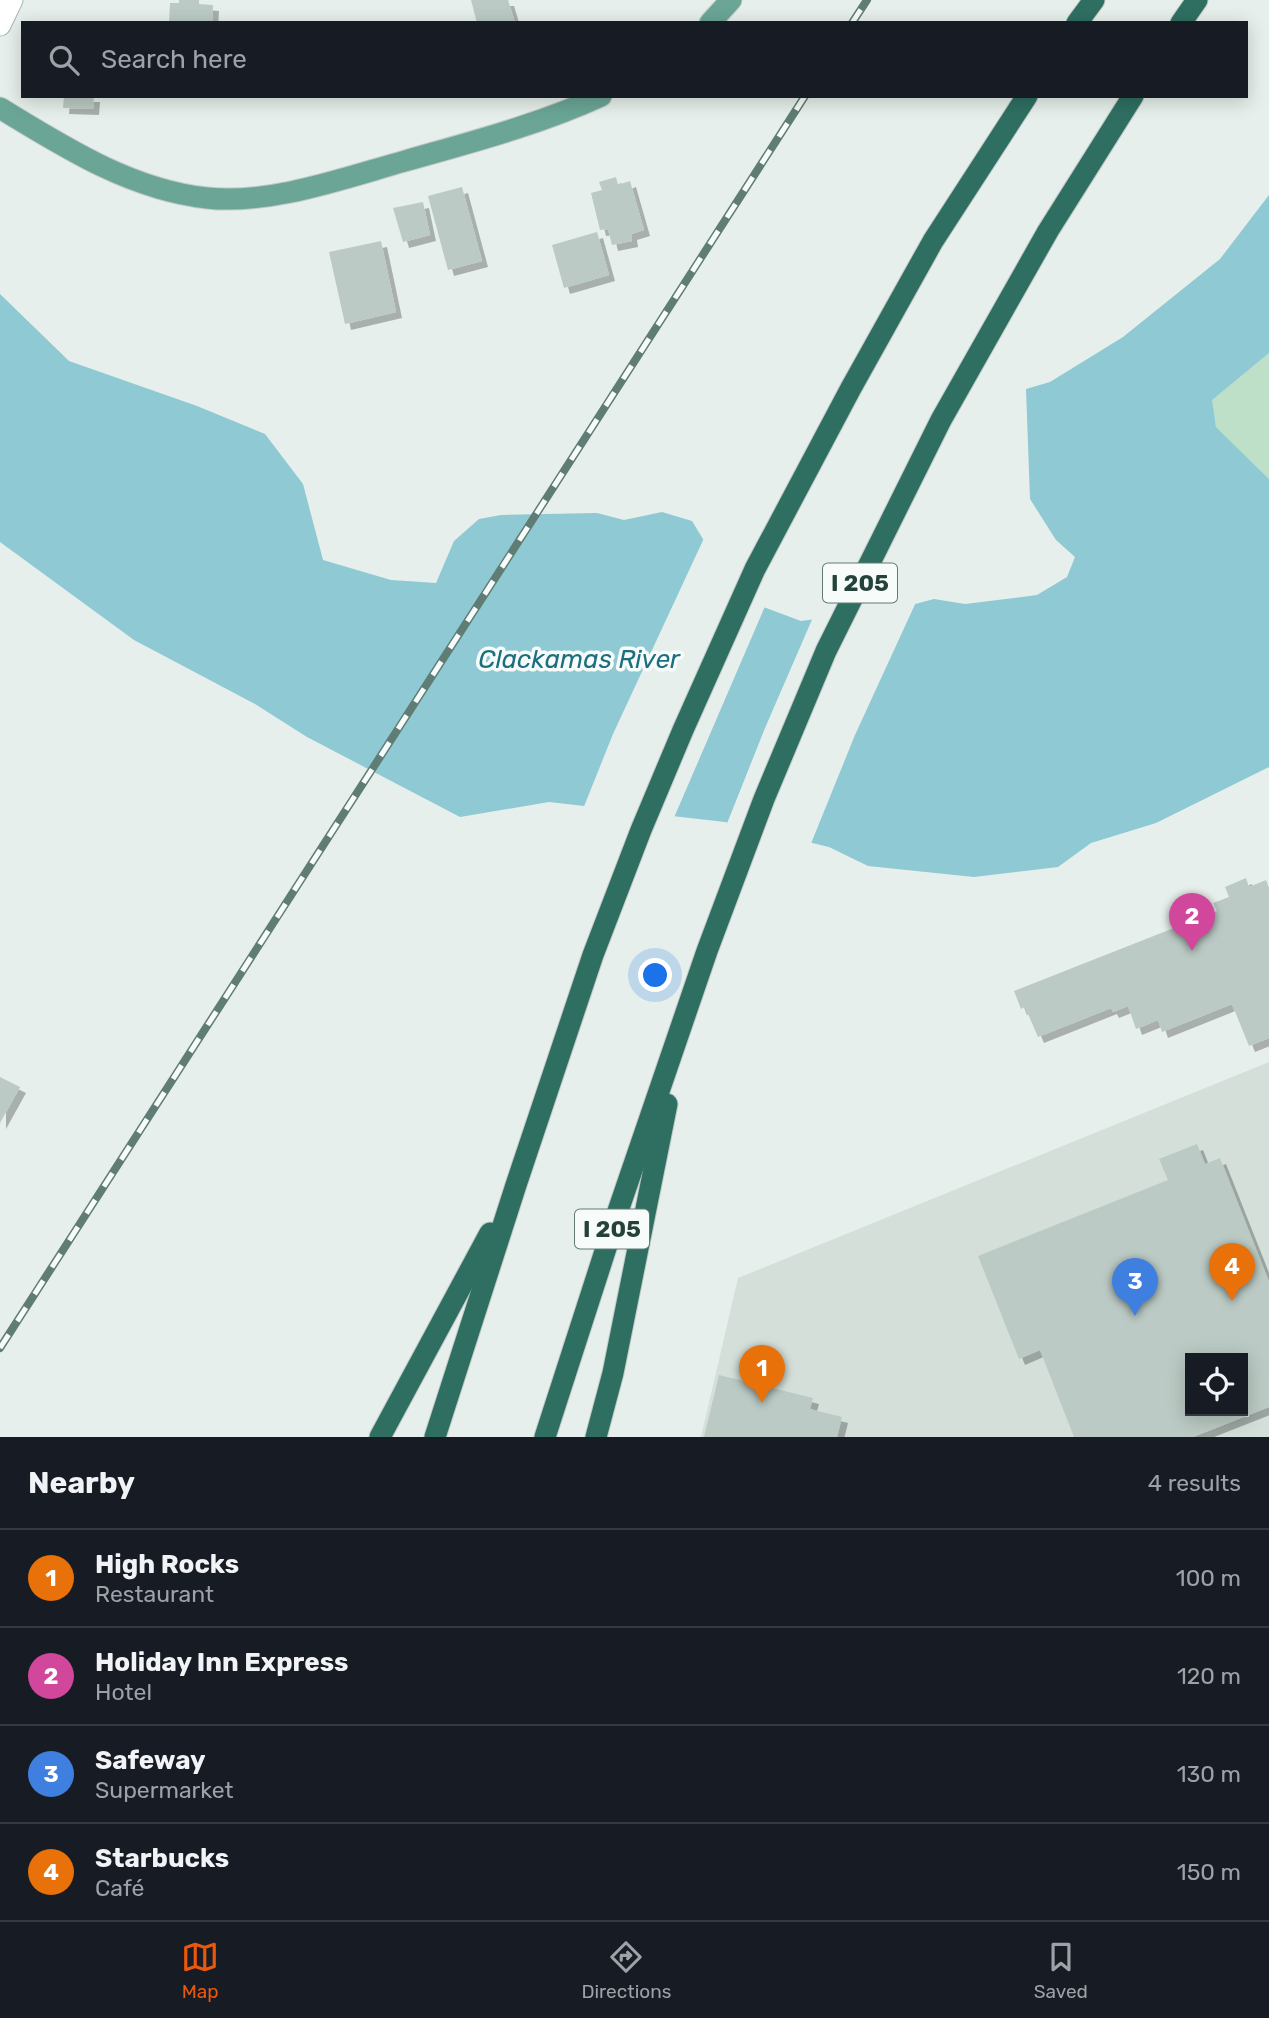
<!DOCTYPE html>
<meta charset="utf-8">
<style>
body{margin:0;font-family:Rubik,sans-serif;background:#242831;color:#f1f3f6}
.controls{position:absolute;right:21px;bottom:21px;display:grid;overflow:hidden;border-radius:0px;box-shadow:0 4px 18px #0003}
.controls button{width:63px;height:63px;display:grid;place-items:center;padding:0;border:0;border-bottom:2px solid #363941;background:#171b24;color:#f1f3f6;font:35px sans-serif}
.you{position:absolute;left:656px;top:976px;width:24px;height:24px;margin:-18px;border:5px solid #fff;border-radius:50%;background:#1a73e8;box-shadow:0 0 0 10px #1a73e833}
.badge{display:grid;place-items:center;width:46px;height:46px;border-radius:50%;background:#ea580c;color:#fff;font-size:23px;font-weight:700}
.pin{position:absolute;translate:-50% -58px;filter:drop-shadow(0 2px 4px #0008)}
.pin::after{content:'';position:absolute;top:37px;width:24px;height:21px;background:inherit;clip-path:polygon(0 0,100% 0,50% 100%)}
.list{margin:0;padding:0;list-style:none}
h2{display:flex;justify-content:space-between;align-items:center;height:91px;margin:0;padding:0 28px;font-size:30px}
h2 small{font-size:23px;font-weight:400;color:#9ea1a6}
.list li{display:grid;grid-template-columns:46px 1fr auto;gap:21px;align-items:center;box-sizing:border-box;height:98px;padding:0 28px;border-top:2px solid #363941}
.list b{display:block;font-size:26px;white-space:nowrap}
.list p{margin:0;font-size:23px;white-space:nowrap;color:#9ea1a6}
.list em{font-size:23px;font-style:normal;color:#9ea1a6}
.icon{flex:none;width:38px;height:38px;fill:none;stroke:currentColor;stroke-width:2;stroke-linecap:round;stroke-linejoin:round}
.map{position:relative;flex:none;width:1269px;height:1437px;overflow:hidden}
.search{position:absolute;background:#171b24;box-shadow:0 4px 18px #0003;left:21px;right:21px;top:21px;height:77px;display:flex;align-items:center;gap:18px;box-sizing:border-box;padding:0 24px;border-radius:0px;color:#9ea1a6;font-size:26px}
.sheet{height:483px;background:#171b24}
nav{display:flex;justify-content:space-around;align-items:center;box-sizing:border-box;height:98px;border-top:2px solid #363941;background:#171b24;font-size:19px;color:#9ea1a6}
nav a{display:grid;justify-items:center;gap:4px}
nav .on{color:#ea580c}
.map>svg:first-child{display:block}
</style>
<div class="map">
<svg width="1269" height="1437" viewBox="0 0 1269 1437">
<defs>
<filter id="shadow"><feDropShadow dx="6" dy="6" stdDeviation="0" flood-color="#0004"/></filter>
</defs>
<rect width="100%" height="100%" fill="#e6efeb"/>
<path fill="#d4dfda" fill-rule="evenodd" d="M1269 1062V1437H701L738 1278ZM1190 1358H1243V1411H1190Z"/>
<path fill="#bfe0c8" d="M1269 353V479L1216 427 1211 400Z"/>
<path fill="#8ec9d4" d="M1269 195V353L1212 400 1216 427 1269 479V767L1156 823 1091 843 1058 867 974 877 868 866 829 847 725 822 549 802 460 817 307 737 255 704 134 640 0 542V294L69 361 197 406 265 434 303 484 323 560 391 580 436 583 454 541 479 519 501 515 597 513 624 520 662 512 692 521 739 598 801 621 904 607 934 599 965 604 1037 595 1067 577 1075 557 1056 540 1030 499 1026 389 1050 382 1123 337 1220 259Z"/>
<g fill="#e6efeb">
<path d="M705 536 741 595 766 604 673 820 583 809 613 734Z"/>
<path d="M917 600 855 735 810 846 726 826 765 728 814 615Z"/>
</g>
<g fill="#bbcac4" fill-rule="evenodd" filter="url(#shadow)">
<path d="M179 0H199V4L213 5 212 23H169L170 3H179Z"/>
<path d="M471 0H508L515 23H477Z"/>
<path d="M64 96H94L93 109 63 108Z"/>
<path d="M616 177 618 185 630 181 644 230 631 234 632 241 612 245 608 229 600 230 591 193 602 190 599 182Z"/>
<path d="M462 187 482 261 448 270 428 196Z"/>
<path d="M423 202 430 235 403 242 393 208Z"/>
<path d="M597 232 609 275 564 288 552 245Z"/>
<path d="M381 241 396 312 345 324 329 252Z"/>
<path d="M1246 878 1249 887 1266 880 1269 888V1038L1249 1046 1232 1004 1162 1032 1158 1020 1136 1029 1128 1006 1113 1012 1111 1008 1038 1037 1025 1007 1021 1009 1014 991 1217 911 1213 903 1229 897 1225 887Z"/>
<path d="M0 1077 20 1087 0 1123Z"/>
<path d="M1197 1144 1205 1164 1220 1158 1269 1282V1407L1193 1437H1074L1040 1350 1019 1359 978 1256 1168 1180 1159 1159ZM1190 1358H1243V1411H1190Z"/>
<path d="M719 1375 813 1398 810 1409 842 1417 837 1437H704Z"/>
</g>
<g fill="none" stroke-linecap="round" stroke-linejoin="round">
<defs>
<path id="minor" d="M0 25 12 0"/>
<g id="major">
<path d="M710 23 731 0"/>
<path d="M0 108C64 147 131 190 207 198 270 205 344 178 405 161 471 142 538 125 601 96"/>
</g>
<g id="highway">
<path d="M1077 23 1094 0"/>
<path d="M1181 23 1197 0"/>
<path d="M380 1437 490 1233"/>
<path d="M435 1437 516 1185 593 955 641 830 683 730 755 569 851 388 933 241 1027 96"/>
<path d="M545 1437 618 1211 707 951 764 799 826 651 941 420 1048 231 1133 96"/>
<path d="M596 1437 613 1373 667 1104"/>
</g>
</defs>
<use href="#minor" stroke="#a8b8b2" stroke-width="23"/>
<use href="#major" stroke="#c2cac8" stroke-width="23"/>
<use href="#highway" stroke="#c2cac8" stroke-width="23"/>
<use href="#minor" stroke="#fff" stroke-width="21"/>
<use href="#major" stroke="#6aa596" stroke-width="21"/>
<use href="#highway" stroke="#2f6f62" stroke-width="21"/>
<defs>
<g id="rail">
<path d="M852 23 867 0"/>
<path d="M0 1348 805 96"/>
</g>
</defs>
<use href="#rail" stroke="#5f7d75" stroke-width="8"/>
<use href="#rail" stroke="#f7fbf9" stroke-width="5" stroke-dasharray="16" stroke-linecap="butt"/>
</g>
<g text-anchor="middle" stroke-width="7" stroke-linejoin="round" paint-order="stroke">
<g fill="#f7fbf9" stroke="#637a73" stroke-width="2">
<rect x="823" y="563.5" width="74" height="39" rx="5"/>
<rect x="575" y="1209.5" width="74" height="39" rx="5"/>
</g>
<g font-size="23" font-weight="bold" fill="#24423a">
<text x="860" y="591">I 205</text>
<text x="612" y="1237">I 205</text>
</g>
<g font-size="26" font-style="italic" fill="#1c6f80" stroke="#f7fbf9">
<text x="579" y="668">Clackamas River</text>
</g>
</g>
</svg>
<div class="controls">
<button><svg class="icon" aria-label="locate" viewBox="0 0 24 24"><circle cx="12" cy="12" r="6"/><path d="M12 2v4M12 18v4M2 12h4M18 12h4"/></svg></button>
</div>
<div class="you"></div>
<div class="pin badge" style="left:762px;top:1403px;background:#e8710a">1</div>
<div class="pin badge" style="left:1192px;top:951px;background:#d1479c">2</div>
<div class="pin badge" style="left:1135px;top:1316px;background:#3f7fe0">3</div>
<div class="pin badge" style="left:1232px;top:1301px;background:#e8710a">4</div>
<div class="search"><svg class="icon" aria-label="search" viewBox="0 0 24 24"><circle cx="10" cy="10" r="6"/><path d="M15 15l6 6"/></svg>Search here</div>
</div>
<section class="sheet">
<h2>Nearby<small>4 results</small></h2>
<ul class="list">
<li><span class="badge" style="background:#e8710a">1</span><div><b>High Rocks</b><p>Restaurant</p></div><em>100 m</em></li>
<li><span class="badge" style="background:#d1479c">2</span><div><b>Holiday Inn Express</b><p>Hotel</p></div><em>120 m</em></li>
<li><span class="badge" style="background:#3f7fe0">3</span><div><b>Safeway</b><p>Supermarket</p></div><em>130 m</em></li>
<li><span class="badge" style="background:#e8710a">4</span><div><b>Starbucks</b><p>Café</p></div><em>150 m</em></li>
</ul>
</section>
<nav>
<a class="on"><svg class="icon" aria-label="map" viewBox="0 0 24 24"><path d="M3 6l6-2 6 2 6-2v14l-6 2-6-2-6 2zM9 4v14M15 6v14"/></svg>Map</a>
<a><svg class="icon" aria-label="directions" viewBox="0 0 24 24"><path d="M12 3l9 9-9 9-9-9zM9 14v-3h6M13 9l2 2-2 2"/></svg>Directions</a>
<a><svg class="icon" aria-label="saved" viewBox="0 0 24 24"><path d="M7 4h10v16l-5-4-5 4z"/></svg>Saved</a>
</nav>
